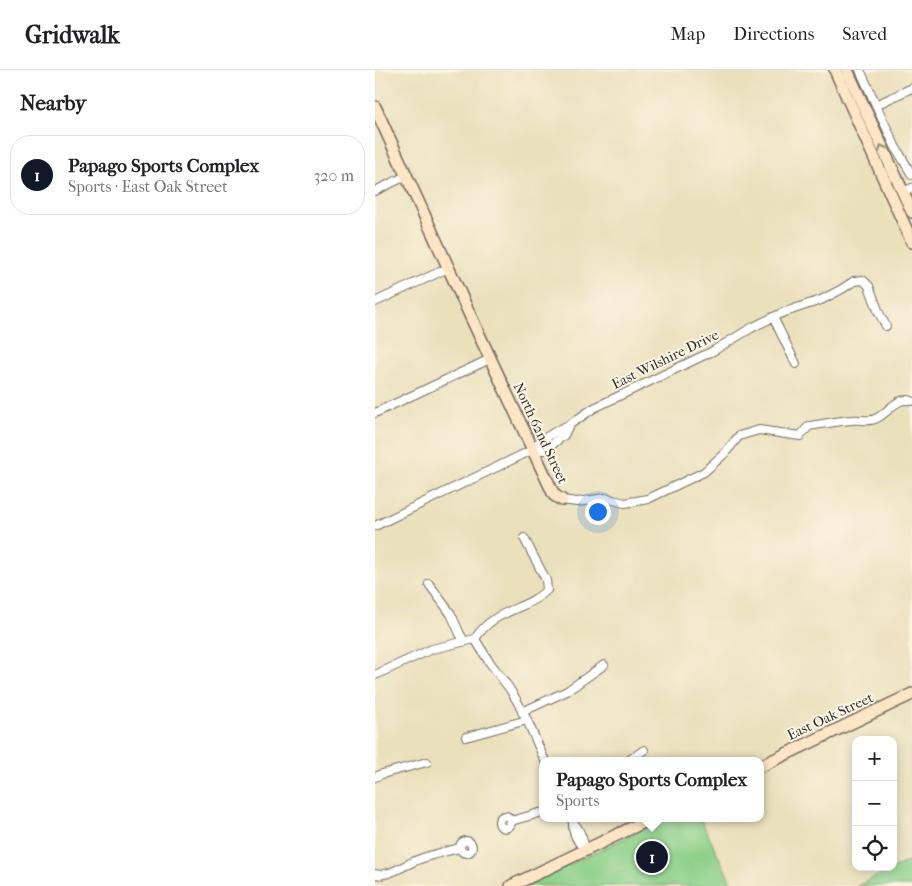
<!DOCTYPE html>
<meta charset="utf-8">
<style>
body{margin:0;font-family:"IM FELL French Canon",serif;background:#f2f2f2;color:#202124}
.controls{position:absolute;right:15px;bottom:15px;display:grid;overflow:hidden;border-radius:10px;box-shadow:0 2px 12px #0003}
.controls button{width:45px;height:45px;display:grid;place-items:center;padding:0;border:0;border-bottom:1px solid #e0e0e0;background:#fff;color:#202124;font:25px sans-serif}
.you{position:absolute;left:222px;top:441px;width:18px;height:18px;margin:-12px;border:4px solid #fff;border-radius:50%;background:#1a73e8;box-shadow:0 0 0 8px #1a73e833}
.badge{display:grid;place-items:center;width:32px;height:32px;border-radius:50%;background:#111827;color:#fff;font-size:16px;font-weight:700}
.pin{position:absolute;translate:-50% -50%;border:2px solid #fff;box-shadow:0 1px 5px #0006}
.popup{position:absolute;left:164px;top:687px;width:225px;height:65px;box-sizing:border-box;display:grid;place-content:center;border-radius:10px;background:#fff;filter:drop-shadow(0 1px 4px #0005);font-size:16px;white-space:nowrap;color:#757577}
.popup b{font-size:19px;color:#202124}
.popup::after{content:'';position:absolute;left:50%;top:100%;margin-left:-10px;border:10px solid transparent;border-top-color:#fff}
.list{margin:0;padding:0;list-style:none}
h2{display:flex;justify-content:space-between;align-items:center;height:65px;margin:0;padding:0 20px;font-size:21px}
h2 small{font-size:16px;font-weight:400;color:#757577}
.list li{display:grid;grid-template-columns:32px 1fr auto;gap:15px;align-items:center;box-sizing:border-box;height:80px;margin:0 10px 10px;padding:0 10px;border:1px solid #e0e0e0;border-radius:20px}
.list b{display:block;font-size:19px;white-space:nowrap}
.list p{margin:0;font-size:16px;white-space:nowrap;color:#757577}
.list em{font-size:16px;font-style:normal;color:#757577}
.icon{flex:none;width:28px;height:28px;fill:none;stroke:currentColor;stroke-width:2;stroke-linecap:round;stroke-linejoin:round}
.map{position:relative;flex:none;width:537px;height:816px;overflow:hidden}
header{display:flex;align-items:center;gap:30px;box-sizing:border-box;height:70px;padding:0 25px;background:#fff;border-bottom:1px solid #e0e0e0}
header strong{font-size:24px}
nav{display:flex;gap:28px;margin-inline-start:auto;font-size:18px}
main{display:flex}
aside{flex:1;background:#fff}
.map>svg:first-child{display:block}
</style>
<header>
<strong>Gridwalk</strong>
<nav><a>Map</a><a>Directions</a><a>Saved</a></nav>
</header>
<main>
<aside>
<h2>Nearby<small></small></h2>
<ul class="list">
<li><span class="badge">1</span><div><b>Papago Sports Complex</b><p>Sports · East Oak Street</p></div><em>320 m</em></li>
</ul>
</aside>
<div class="map">
<svg width="537" height="816" viewBox="0 0 537 816">
<rect width="100%" height="100%" fill="#fcf5e5"/>
<filter id="ink" filterUnits="userSpaceOnUse"><feTurbulence type="fractalNoise" baseFrequency=".02" numOctaves="2"/><feDisplacementMap in="SourceGraphic" scale="10" xChannelSelector="R" yChannelSelector="G"/><feConvolveMatrix kernelMatrix="1 2 1 2 8 2 1 2 1" color-interpolation-filters="sRGB"/></filter>
<filter id="wash" filterUnits="userSpaceOnUse"><feTurbulence type="fractalNoise" baseFrequency=".0096" numOctaves="4" result="noise"/><feDisplacementMap in="SourceGraphic" scale="20" xChannelSelector="R" yChannelSelector="G"/><feGaussianBlur stdDeviation="1.12" result="paint"/><feColorMatrix in="noise" values="0 0 0 0 0 0 0 0 0 0 0 0 0 0 0 0 0 1.4 0 .05"/><feComposite in="paint" operator="in"/></filter>
<g filter="url(#wash)">
<rect width="100%" height="100%" fill="#ebe0bc"/>
<g fill="#8cd089" stroke="#5c7e5a">
<path d="M291 748H325L358 816H150Z"/>
<path d="M537 789V816H482Z"/>
</g>
</g>
<g filter="url(#ink)">
<g fill="none" stroke-linecap="round" stroke-linejoin="round">
<defs>
<g id="street">
<path d="M485 0 520 76 537 105"/>
<path d="M501 35 537 18"/>
<path d="M0 121 31 106"/>
<path d="M528 122 537 118"/>
<path d="M0 232 73 198"/>
<path d="M398 247 421 294"/>
<path d="M0 343 115 289"/>
<path d="M157 380H170L189 365 194 355"/>
<path d="M187 430 202 432 230 428 250 433 273 429 329 402 350 383 364 366 384 360 425 366 434 356C448 354 463 351 477 350 484 349 494 352 500 349 514 343 521 326 537 331"/>
<path d="M0 456 157 380 165 371 185 359 194 355 219 338 338 281 378 257 407 243 446 230 467 219 479 211 488 210 494 216 504 243 511 256"/>
<path d="M54 514 76 544 85 564 89 571"/>
<path d="M100 569 113 590 134 618 142 631 152 650 170 691"/>
<path d="M0 605 57 579 100 569C118 539 150 541 172 520L171 510 149 468"/>
<path d="M147 642 192 621 229 595"/>
<path d="M91 667 152 650"/>
<path d="M253 691 269 680"/>
<path d="M0 707 7 704 52 692"/>
<circle cx="130" cy="752" r="6"/>
<path d="M196 748C198 753 201 755 203 759 207 766 209 773 210 780"/>
<path d="M136 751 168 742"/>
<path d="M198 753C197 763 202 771 209 779"/>
<circle cx="91" cy="777" r="6"/>
<path d="M0 804C13 808 32 793 45 789 58 784 72 781 85 778"/>
</g>
<g id="secondary">
<path d="M460 0 537 172"/>
<path d="M472 0 537 142"/>
<path d="M0 37 94 243 179 425 187 430"/>
<path d="M386 696 537 624"/>
<path d="M136 816 277 748"/>
</g>
</defs>
<use href="#street" stroke="#6e6a5e" stroke-width="10"/>
<use href="#secondary" stroke="#6e6a5e" stroke-width="14"/>
<use href="#street" stroke="#fff" stroke-width="8"/>
<use href="#secondary" stroke="#fde5c5" stroke-width="11"/>
</g>
<defs><path id="oneway-chevron" d="M-2-3.5L2.5 0L-2 3.5" fill="none" stroke-width="1.6" stroke-linecap="round" stroke-linejoin="round" transform="scale(1.25)"/></defs>
<use stroke="#948878" href="#oneway-chevron" transform="translate(507 78) rotate(-115)"/>
</g>
<g text-anchor="middle" stroke-width="4" stroke-linejoin="round" paint-order="stroke">
<g font-size="14" fill="#2b2b2b" stroke="#fcf5e5">
<text transform="translate(290 289) rotate(-26)" y="5">East Wilshire Drive</text>
<text transform="translate(166 363) rotate(65)" y="5">North 62nd Street</text>
<text transform="translate(455 646) rotate(-25)" y="5">East Oak Street</text>
</g>
</g>
</svg>
<div class="controls">
<button>+</button>
<button>−</button>
<button><svg class="icon" aria-label="locate" viewBox="0 0 24 24"><circle cx="12" cy="12" r="6"/><path d="M12 2v4M12 18v4M2 12h4M18 12h4"/></svg></button>
</div>
<div class="you"></div>
<div class="pin badge" style="left:277px;top:787px">1</div>
<div class="popup"><b>Papago Sports Complex</b>Sports</div>
</div>
</main>
